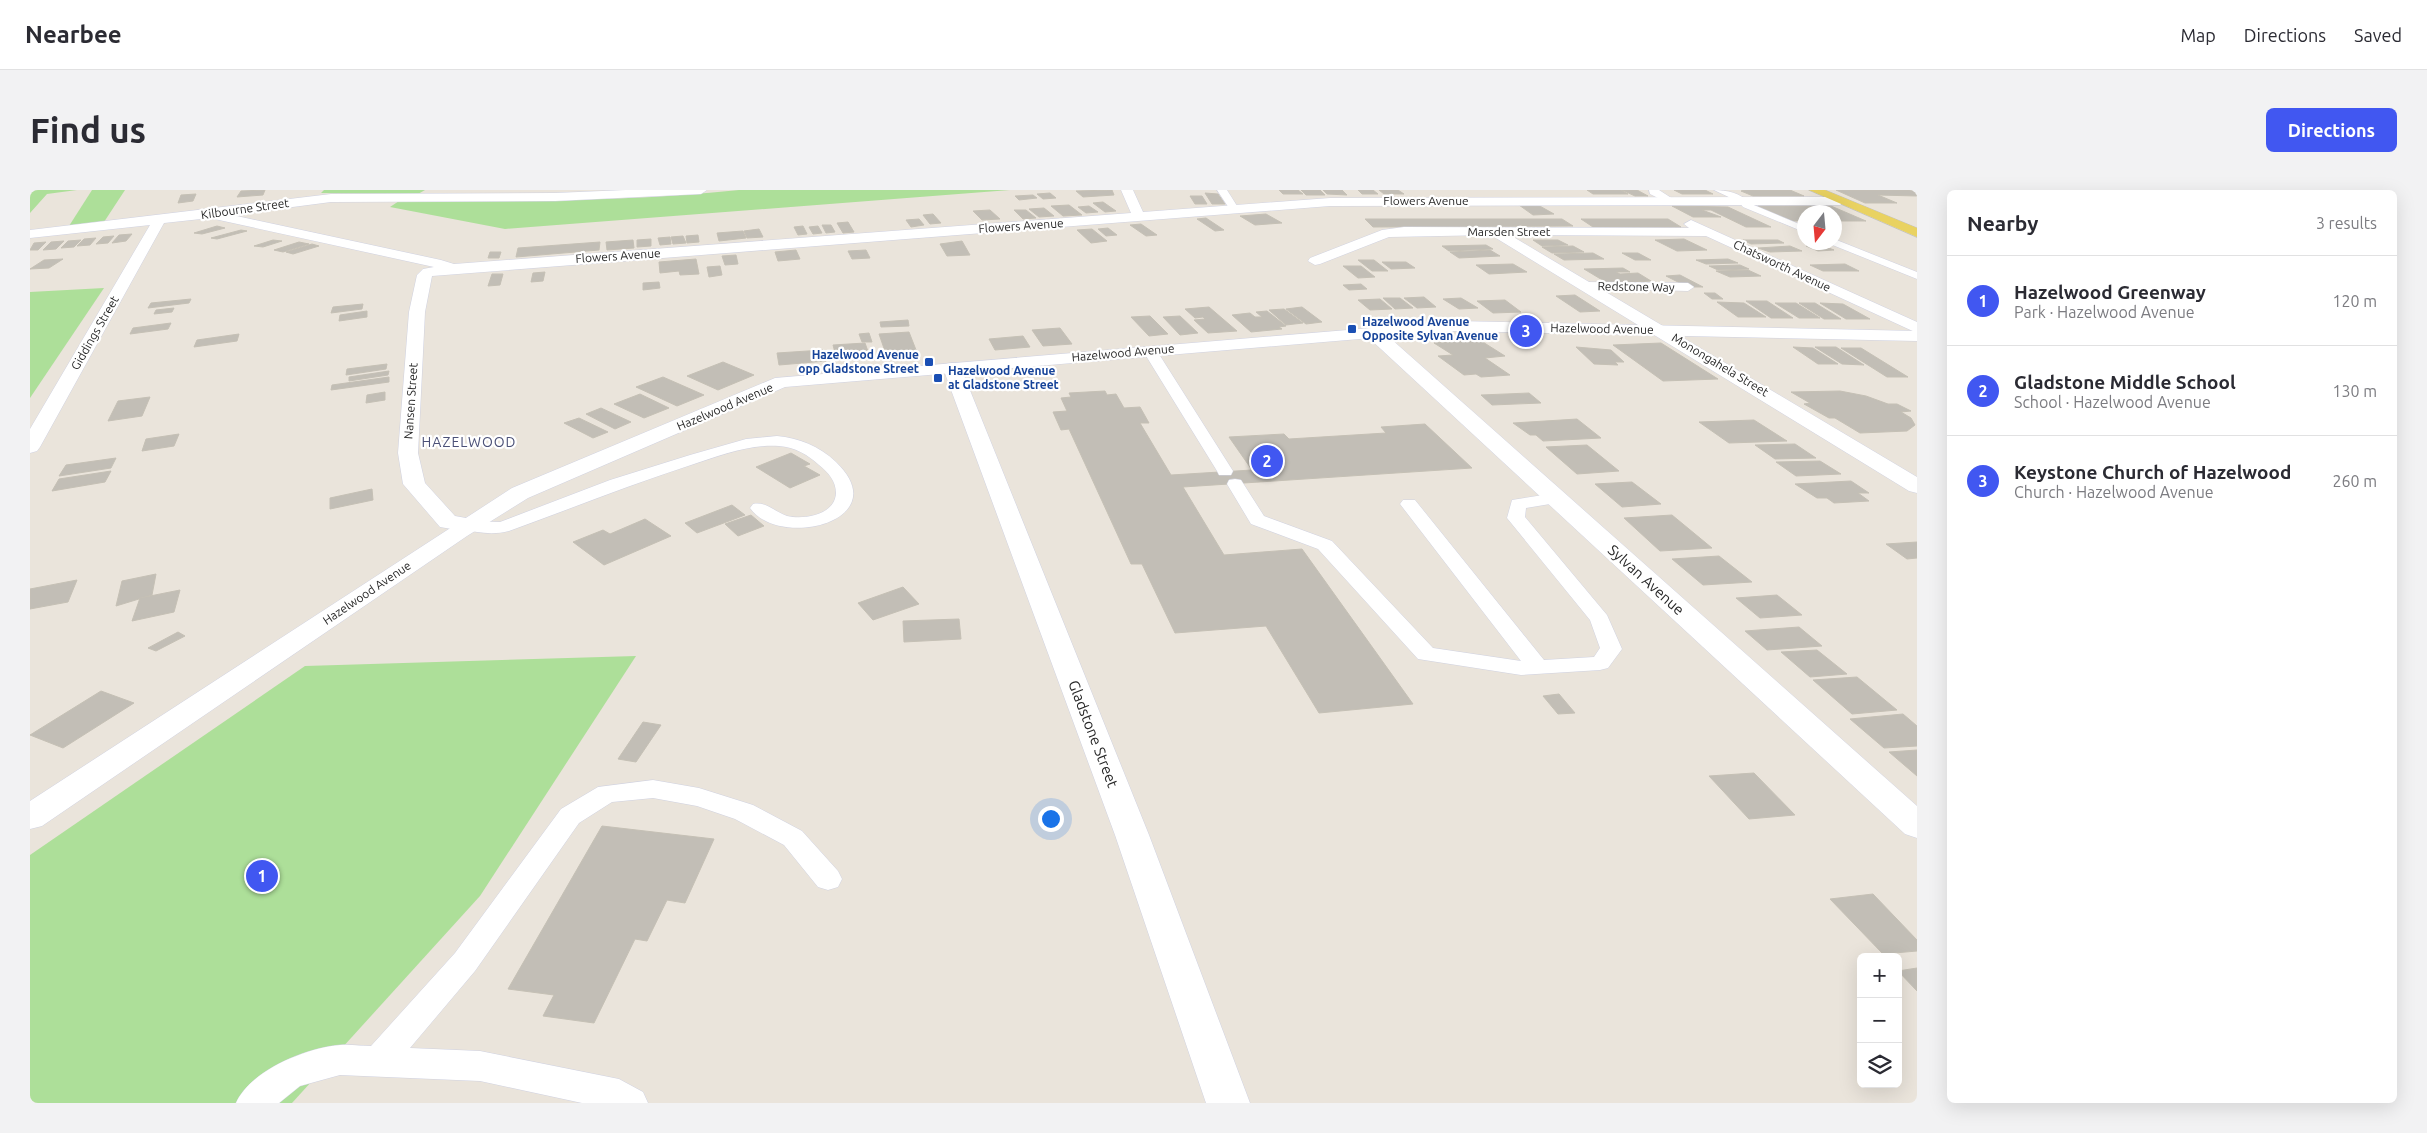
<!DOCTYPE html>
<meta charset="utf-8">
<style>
body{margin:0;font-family:Ubuntu,sans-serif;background:#f2f2f3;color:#2b2b33}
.controls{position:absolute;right:15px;bottom:15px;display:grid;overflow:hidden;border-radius:8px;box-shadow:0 5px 20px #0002}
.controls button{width:45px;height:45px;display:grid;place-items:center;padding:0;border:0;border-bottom:1px solid #e1e1e2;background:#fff;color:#2b2b33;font:25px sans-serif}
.compass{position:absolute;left:1767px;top:15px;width:45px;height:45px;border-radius:50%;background:#fff;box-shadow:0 5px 20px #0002;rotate:196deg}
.you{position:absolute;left:1020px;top:628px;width:18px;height:18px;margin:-12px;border:4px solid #fff;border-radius:50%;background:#1a73e8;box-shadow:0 0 0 8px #1a73e833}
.badge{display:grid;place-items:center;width:32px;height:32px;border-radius:50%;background:#4157f1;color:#fff;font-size:16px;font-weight:700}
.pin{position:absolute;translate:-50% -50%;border:2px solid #fff;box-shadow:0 1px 5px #0006}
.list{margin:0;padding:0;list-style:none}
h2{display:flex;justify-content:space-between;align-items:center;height:65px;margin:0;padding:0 20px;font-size:21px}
h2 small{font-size:16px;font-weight:400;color:#7c7c81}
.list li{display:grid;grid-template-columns:32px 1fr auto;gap:15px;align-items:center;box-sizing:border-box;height:90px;padding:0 20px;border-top:1px solid #e1e1e2}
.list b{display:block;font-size:19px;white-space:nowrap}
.list p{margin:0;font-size:16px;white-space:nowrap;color:#7c7c81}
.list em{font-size:16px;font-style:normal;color:#7c7c81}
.icon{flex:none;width:28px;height:28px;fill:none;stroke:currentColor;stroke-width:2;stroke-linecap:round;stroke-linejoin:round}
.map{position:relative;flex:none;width:1887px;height:913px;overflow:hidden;border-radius:8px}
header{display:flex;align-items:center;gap:30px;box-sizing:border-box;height:70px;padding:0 25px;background:#fff;border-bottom:1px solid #e1e1e2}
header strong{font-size:24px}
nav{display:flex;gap:28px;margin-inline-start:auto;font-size:18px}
.intro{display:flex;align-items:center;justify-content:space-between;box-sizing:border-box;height:120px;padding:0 30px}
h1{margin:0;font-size:35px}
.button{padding:12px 22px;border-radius:8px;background:#4157f1;color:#fff;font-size:18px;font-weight:700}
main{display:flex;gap:30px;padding:0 30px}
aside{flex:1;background:#fff;border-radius:8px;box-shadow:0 5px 20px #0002}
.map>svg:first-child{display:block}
</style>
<header>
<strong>Nearbee</strong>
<nav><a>Map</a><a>Directions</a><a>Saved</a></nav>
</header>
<div class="intro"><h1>Find us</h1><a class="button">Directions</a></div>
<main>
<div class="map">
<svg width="1887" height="913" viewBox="0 0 1887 913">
<rect width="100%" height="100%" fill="#eae4db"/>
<g fill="#addf99">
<path d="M0 0H47L17 4 0 23Z"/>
<path d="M62 0H95L74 32 39 36Z"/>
<path d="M294 0H395L388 4 291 3Z"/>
<path d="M709 0H980L475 39 360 17 369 11C484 11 595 12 709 0Z"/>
<path d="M74 98 0 208V102Z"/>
<path d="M606 466 450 706 262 913H0V665L275 476Z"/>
</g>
<g fill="#c2beb6" stroke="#c5c0b5">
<path d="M235 0 233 5 207 7 211 1Z"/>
<path d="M1082 0 1084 5 1053 7 1046 1Z"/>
<path d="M1249 0H1268L1273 4H1253Z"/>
<path d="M1271 0H1290L1295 5H1276Z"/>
<path d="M1293 0H1312L1317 5 1297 4Z"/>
<path d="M1328 0H1343L1348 4H1332Z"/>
<path d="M1349 0H1368L1374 4H1354Z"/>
<path d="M1557 0H1591L1598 4H1563Z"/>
<path d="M1592 0H1607L1618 6H1605Z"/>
<path d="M1644 0H1675L1683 4H1652Z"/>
<path d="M1715 0H1760L1774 6H1723L1711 1Z"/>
<path d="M1806 0H1887V6L1848 5 1867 13H1835Z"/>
<path d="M1020 3 1026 8 1013 9 1007 4Z"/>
<path d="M1175 3 1188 4 1195 14H1182Z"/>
<path d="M166 4 163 11 148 13 151 5Z"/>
<path d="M1003 5 1007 8 989 10 985 6Z"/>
<path d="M1160 6H1172L1177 14H1165Z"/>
<path d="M1073 12 1086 21 1075 22 1063 13Z"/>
<path d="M1039 15 1052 25 1033 26 1021 16Z"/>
<path d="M1489 15H1508L1524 24 1503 25Z"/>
<path d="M1059 16 1068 22 1056 23 1048 17Z"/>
<path d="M1642 16 1698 17 1741 37H1716L1681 20H1672L1691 27H1663Z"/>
<path d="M1728 16H1801L1836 31H1804V22H1774V31H1762Z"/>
<path d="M1014 18 1024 26 1009 27 999 19Z"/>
<path d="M960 20 970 29 952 30 943 21Z"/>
<path d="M984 20H996L1006 28 993 29Z"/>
<path d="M903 24 911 33 900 34 893 25Z"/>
<path d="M1236 24 1252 33 1225 35 1210 26Z"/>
<path d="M1176 28 1194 40 1185 41 1167 29Z"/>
<path d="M889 29 894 35 881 37 876 30Z"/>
<path d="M1335 29H1532L1543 36 1343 37Z"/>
<path d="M1551 29H1638L1651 37H1563Z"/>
<path d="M818 32 824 42 813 43 807 33Z"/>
<path d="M1111 34 1127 45 1116 46 1100 35Z"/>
<path d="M792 35H801L805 42 796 43Z"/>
<path d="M187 36 195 38 172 44 164 43Z"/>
<path d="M773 36 777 44 768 45 764 37Z"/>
<path d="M788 36 792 43 783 44 779 37Z"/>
<path d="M1078 38 1087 45 1076 46 1068 39Z"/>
<path d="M729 39 733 47 717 48 714 41Z"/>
<path d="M1062 39 1077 51 1061 53 1047 40Z"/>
<path d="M211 40 217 41 187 49 181 48Z"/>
<path d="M713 41 716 48 689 51 687 43Z"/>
<path d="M102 44 96 51 82 53 89 45Z"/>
<path d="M668 45 669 52 657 53 656 46Z"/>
<path d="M84 46 78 53 66 54 73 47Z"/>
<path d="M653 46 656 53 643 54 641 47Z"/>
<path d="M640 47 641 54 630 55 628 48Z"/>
<path d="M66 48 60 55 47 56 54 49Z"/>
<path d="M621 49V56L607 57V50Z"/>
<path d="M1654 49 1677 60 1647 61 1625 50Z"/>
<path d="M51 50 44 57 31 58 38 51Z"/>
<path d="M243 50 252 51 233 57 224 56Z"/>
<path d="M603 50 604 58 577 60 576 52Z"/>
<path d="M1503 50H1528L1538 55 1512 56Z"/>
<path d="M1713 50H1748L1754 53 1721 54Z"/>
<path d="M34 51 26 59 13 60 21 52Z"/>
<path d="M932 51 940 65 917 66 910 54Z"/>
<path d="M16 52 8 60H0L4 53Z"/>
<path d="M269 52 279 54 253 62 244 60Z"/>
<path d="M570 52 569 60 486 67 488 58Z"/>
<path d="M282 54 289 56 263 64 256 62Z"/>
<path d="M1456 55 1463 59 1419 61 1412 56Z"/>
<path d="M1791 55 1804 60 1788 61 1776 56Z"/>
<path d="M1543 56 1554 62 1522 63 1512 57Z"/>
<path d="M1760 56 1772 61 1740 62 1728 58Z"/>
<path d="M766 60 770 69 748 71 745 62Z"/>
<path d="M836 60 840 68 822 69 818 61Z"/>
<path d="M1460 60 1470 66 1429 68 1420 62Z"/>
<path d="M460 62H471L469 68H458Z"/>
<path d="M1563 63 1574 69 1534 70 1524 64Z"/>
<path d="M1592 63H1608L1621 70H1605Z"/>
<path d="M706 65 708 74 695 75 692 66Z"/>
<path d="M33 69 19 78 0 79 14 70Z"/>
<path d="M666 69 669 84 650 85 649 81 630 83 629 72Z"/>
<path d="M1698 69 1708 73 1676 74 1666 70Z"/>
<path d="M1328 70H1344L1358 81H1342Z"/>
<path d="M1352 72H1376L1385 78 1361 79Z"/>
<path d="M1483 74 1497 82 1459 84 1446 75Z"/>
<path d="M1815 74 1829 81H1793L1780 75Z"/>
<path d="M1710 75 1719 79 1688 80 1679 76Z"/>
<path d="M690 76 692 85 679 87 677 77Z"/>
<path d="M1313 76H1331L1345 87 1328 88Z"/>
<path d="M1593 78 1600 82H1586L1590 84 1608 83 1621 91 1579 94 1554 79Z"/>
<path d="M1718 80 1731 86 1700 87 1686 81Z"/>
<path d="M515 82 513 91 501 92 503 83Z"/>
<path d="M462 84H473L470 95 458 96Z"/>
<path d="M1650 85 1673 97H1658L1636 86Z"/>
<path d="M629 92 630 98 613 100V93Z"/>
<path d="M1331 94 1337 99 1319 100 1313 95Z"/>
<path d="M1674 103H1685L1693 109H1682Z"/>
<path d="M1545 105 1570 121 1550 122 1526 106Z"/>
<path d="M1394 107 1406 117 1387 118 1374 108Z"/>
<path d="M1353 108H1370L1383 118 1365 119Z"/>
<path d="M1431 108 1448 118 1429 119 1413 109Z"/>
<path d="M161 109 159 113 118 118 121 113Z"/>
<path d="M1350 109 1362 119 1340 120 1328 110Z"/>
<path d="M1475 110 1491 122 1463 123 1447 111Z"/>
<path d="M1716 111H1737L1763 128H1741Z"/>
<path d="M1687 112 1714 113 1736 127H1708Z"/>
<path d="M1745 113H1766L1790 128H1769Z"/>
<path d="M1769 113H1785L1811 129H1794Z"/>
<path d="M1790 113 1813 114 1840 129H1816Z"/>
<path d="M333 114 332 119 301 123 303 117Z"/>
<path d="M1179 117 1207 141 1178 143 1164 130 1175 129 1173 127 1165 128 1155 119Z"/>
<path d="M1272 117 1292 132 1276 134 1256 119Z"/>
<path d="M144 118 142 122 124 124 126 120Z"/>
<path d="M1254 119 1273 133 1256 135 1239 120Z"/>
<path d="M337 121V127L309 131 310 125Z"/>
<path d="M1237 121 1256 136 1249 137 1252 139 1221 142 1202 125 1220 123 1225 127H1232L1226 122Z"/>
<path d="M1120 126 1138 144 1119 146 1101 127Z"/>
<path d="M1150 126 1168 143 1150 145 1133 127Z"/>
<path d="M878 130 879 136 851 137 850 132Z"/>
<path d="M141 133 138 139 100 144 103 138Z"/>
<path d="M1030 138 1042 154 1013 156 1002 140Z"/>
<path d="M879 142 888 165 857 167 849 144Z"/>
<path d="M839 143 842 152H832L829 144Z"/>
<path d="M209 144 207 151 164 157 167 150Z"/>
<path d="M993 146 1000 157 965 160 959 149Z"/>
<path d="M1448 149 1475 166 1455 168 1480 185 1451 187 1446 184 1434 185 1408 166 1423 165 1404 153Z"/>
<path d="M835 153 840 167 807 170 803 155Z"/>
<path d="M1631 153 1688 189 1633 191 1583 155Z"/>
<path d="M1546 157 1581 160 1594 172H1585L1588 175 1564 174Z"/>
<path d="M1763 157 1783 158 1808 174H1788Z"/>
<path d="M1785 157H1806L1834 175 1812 174Z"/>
<path d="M1811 158H1831L1878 187H1857Z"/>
<path d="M793 160 796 171 749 175 747 163Z"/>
<path d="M693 172 724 185 688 200 657 186Z"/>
<path d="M357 174 356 179 316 185 317 179Z"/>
<path d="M359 181 358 185 319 191V187Z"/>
<path d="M359 187V192L301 200 302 195Z"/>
<path d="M633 187 674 205 647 216 606 197Z"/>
<path d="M1075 201 1077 205 1086 204 1094 218 1110 217 1119 233H1110L1141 285 1222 280 1199 247 1254 244 1259 249 1356 243 1351 237 1395 234 1442 278 1153 297 1194 365 1272 359 1383 514 1289 523 1236 436 1145 443 1112 374H1101L1039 239 1031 240 1023 222 1037 221 1031 208 1041 207 1039 203Z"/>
<path d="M1810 201 1836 206 1858 214H1867L1881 221 1871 222 1881 228 1885 235 1877 241 1830 243 1805 228H1799L1774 214 1780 213 1761 202Z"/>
<path d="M355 202V210L336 213 337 205Z"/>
<path d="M1499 203 1511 213 1462 215 1451 205Z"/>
<path d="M610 204 639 218 614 228 584 214Z"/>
<path d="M120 207 112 226 78 231 88 211Z"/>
<path d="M571 218 601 232 585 239 556 224Z"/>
<path d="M549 228 578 242 563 248 534 233Z"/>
<path d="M1547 229 1571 248 1513 251 1506 245H1500L1483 233Z"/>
<path d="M1724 230 1757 251 1699 253 1669 232Z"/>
<path d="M149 244 144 256 112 261 116 249Z"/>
<path d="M1765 254 1786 268 1745 269 1725 255Z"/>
<path d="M1557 255 1589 281 1547 284 1516 257Z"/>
<path d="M761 263 780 274 774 276 790 285 760 298 726 277Z"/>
<path d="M86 268 81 278 29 286 36 275Z"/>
<path d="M1790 271 1811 284 1766 286 1746 272Z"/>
<path d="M81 281 75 292 22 301 29 289Z"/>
<path d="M1821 291 1839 303H1828L1839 311 1804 313 1797 308H1787L1765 294Z"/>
<path d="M1602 292 1631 314 1592 317 1565 294Z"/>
<path d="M342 299 343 310 300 319V308Z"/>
<path d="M702 315 715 325 667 343 655 333Z"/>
<path d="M721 325 734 336 708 346 695 334Z"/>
<path d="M1642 325 1682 358 1630 361 1594 328Z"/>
<path d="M615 329 641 346 574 375 543 352 573 340 580 344Z"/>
<path d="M1887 352V368L1877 369 1856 354Z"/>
<path d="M1689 366 1722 392 1673 395 1642 369Z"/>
<path d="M126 384 122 405 86 416 92 391Z"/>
<path d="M47 390 38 412 0 419V399Z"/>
<path d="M873 397 889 414 843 430 828 413Z"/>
<path d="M150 400 144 422 102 431 110 408Z"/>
<path d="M1747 405 1772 425 1730 428 1706 408Z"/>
<path d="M929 429 931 449 874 452 873 431Z"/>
<path d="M1769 437 1792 456 1737 460 1715 441Z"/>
<path d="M148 442 155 446 126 461 118 458Z"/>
<path d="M1787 460 1817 484 1780 487 1751 462Z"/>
<path d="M1827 487 1867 520 1822 524 1783 490Z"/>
<path d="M71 501 104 513 33 558 0 545Z"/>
<path d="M1529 504 1545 523 1528 524 1513 506Z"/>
<path d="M1873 524 1887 536V556L1854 558 1820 529Z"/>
<path d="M613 532 631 535 606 572 588 569Z"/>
<path d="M1887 560V586L1859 562Z"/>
<path d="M1724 583 1765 625 1719 629 1679 586Z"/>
<path d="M572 636 684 649 655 713 637 710 617 751 605 749 564 833 513 826 524 805 478 799Z"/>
<path d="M1843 704 1887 750V761L1853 764 1800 709Z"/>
<path d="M1887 778V801L1868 781Z"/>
</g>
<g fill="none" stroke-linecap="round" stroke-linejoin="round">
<defs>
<g id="service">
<path d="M1187 0H1197L1209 19 1207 21H1201Z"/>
<path d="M1619 0H1629L1646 11 1638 13 1620 4Z"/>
<path d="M1684 0C1697 0 1711 3 1719 13L1774 36V42L1713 17 1709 12Z"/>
<path d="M1804 49 1887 82V89L1800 54 1799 52H1804Z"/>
<path d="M1554 92 1658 93 1664 97 1658 101 1550 98V94Z"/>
<path d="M1120 157 1127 161 1203 281 1201 285H1189L1187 281 1113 161Z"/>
<path d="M747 246C769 248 789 256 806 272 867 331 749 360 720 318L723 314C736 311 745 322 757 326 774 330 805 325 806 303 806 291 798 282 789 275 778 265 765 257 749 256 719 254 689 266 661 275 599 295 540 319 479 341 464 345 448 343 433 339L430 335 433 331 470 332 580 290 660 265 716 249Z"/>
<path d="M1205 289 1211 290 1234 326 1302 351 1403 458 1491 471 1370 314 1373 310H1385L1514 470 1564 467 1570 458 1560 430 1477 328 1482 310 1526 303 1532 304 1535 308 1532 312 1496 318 1495 327 1577 425 1592 459 1578 478 1570 480 1491 485 1388 469 1288 359 1221 334 1197 294 1199 290Z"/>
<path d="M623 590 669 598 723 615 772 641 808 681 812 689 808 697 798 700 788 697 754 655 705 629 667 616 623 608 582 612 549 633 445 781 380 858 450 861 589 889 613 902 618 913H552L450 891 310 885 270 896 249 913H206C221 880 276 858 310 855 320 854 331 856 341 856L425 763 531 619 568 597Z"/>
</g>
<g id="minor">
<path d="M596 0H677L671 4 525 11 301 12 202 25 411 70 424 74 1101 23 1091 0H1103L1113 22 1300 8 1810 7 1816 11 1810 15 1300 16 402 86 395 122 388 263 395 293 425 326 447 330 451 335 447 340 439 342 410 337 373 294 368 263 379 122 387 85 393 79 404 77 180 28 134 33 10 257 7 261 0 263V239L120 35 0 48V40L301 4 525 3Z"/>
<path d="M1661 30 1887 132V143L1676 46 1480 45 1887 287V303L1879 301 1461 45 1359 47 1290 74 1285 75 1278 71 1280 68 1352 40 1374 37 1659 38 1654 34Z"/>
<path d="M1345 139 1351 140 1887 616V648L1875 644 1339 148 1337 144 1339 140Z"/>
<path d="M922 173 928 174 931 178 1119 645 1220 913H1176L1085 645 913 178 916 174Z"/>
</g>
<path id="secondary" d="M1425 131 1887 141V151L1425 141 755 197 498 308 437 346 12 636 0 639V611L482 298 745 188Z"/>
<path id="primary" d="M1779 0H1795L1887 38V47Z"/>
</defs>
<use href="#service" stroke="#d0d2e1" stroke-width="1"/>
<use href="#minor" stroke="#d0d2e1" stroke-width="1"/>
<use href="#secondary" stroke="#d0d2e1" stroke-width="1"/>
<use href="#primary" stroke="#c3c3c3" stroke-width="1"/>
<use href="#service" fill="#fff" fill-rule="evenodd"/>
<use href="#minor" fill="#fff" fill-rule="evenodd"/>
<use href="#secondary" fill="#fff" fill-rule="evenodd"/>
<use href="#primary" fill="#e9d261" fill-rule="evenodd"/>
</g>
<g fill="#1a4fb4" stroke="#fff" stroke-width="2">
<rect x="1317" y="134" width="10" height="10" rx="2.5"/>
<rect x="894" y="167" width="10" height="10" rx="2.5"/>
<rect x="903" y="183" width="10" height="10" rx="2.5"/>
</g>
<g text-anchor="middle" stroke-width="4.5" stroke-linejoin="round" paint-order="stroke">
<g font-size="12" fill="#282828" stroke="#fff">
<text x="1396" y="15">Flowers Avenue</text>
<text transform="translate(215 19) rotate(-8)" y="4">Kilbourne Street</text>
<text transform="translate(991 36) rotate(-4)" y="4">Flowers Avenue</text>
<text x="1479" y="46">Marsden Street</text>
<text transform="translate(588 66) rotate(-4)" y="4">Flowers Avenue</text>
<text transform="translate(1752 76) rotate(25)" y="4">Chatsworth Avenue</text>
<text transform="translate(1606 97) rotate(1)" y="4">Redstone Way</text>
<text transform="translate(1572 139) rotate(1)" y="4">Hazelwood Avenue</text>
<text transform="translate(65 143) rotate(-60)" y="4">Giddings Street</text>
<text transform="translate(1093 163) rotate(-5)" y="4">Hazelwood Avenue</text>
<text transform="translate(1690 175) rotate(31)" y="4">Monongahela Street</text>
<text transform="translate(381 211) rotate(-86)" y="4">Nansen Street</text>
<text transform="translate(695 217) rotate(-23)" y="4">Hazelwood Avenue</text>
<text transform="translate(337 403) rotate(-34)" y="4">Hazelwood Avenue</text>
</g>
<g font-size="12" font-weight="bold" fill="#164399" stroke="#fff" text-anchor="start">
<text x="1332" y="136">Hazelwood Avenue<tspan x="1332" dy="14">Opposite Sylvan Avenue</tspan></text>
<text x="889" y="169" text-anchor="end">Hazelwood Avenue<tspan x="889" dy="14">opp Gladstone Street</tspan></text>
<text x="918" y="185">Hazelwood Avenue<tspan x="918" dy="14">at Gladstone Street</tspan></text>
</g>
<g font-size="14" letter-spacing="1" fill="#4b5077" stroke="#fff">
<text x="439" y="257">HAZELWOOD</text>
</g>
<g font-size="15" fill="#282828" stroke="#fff">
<text transform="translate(1616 390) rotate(42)" y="5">Sylvan Avenue</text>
<text transform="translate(1063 544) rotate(69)" y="5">Gladstone Street</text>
</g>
</g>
</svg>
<div class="controls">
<button>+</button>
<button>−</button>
<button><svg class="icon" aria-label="layers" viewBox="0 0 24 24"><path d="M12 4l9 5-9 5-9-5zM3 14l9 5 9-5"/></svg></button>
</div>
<svg class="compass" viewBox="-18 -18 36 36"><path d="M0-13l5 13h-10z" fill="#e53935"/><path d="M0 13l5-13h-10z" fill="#7c7c81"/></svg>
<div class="you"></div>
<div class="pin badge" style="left:232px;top:686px">1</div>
<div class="pin badge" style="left:1237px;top:271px">2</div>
<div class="pin badge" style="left:1496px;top:141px">3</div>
</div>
<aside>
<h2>Nearby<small>3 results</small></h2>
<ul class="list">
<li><span class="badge">1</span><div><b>Hazelwood Greenway</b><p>Park · Hazelwood Avenue</p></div><em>120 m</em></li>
<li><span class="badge">2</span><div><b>Gladstone Middle School</b><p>School · Hazelwood Avenue</p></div><em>130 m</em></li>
<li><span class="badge">3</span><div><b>Keystone Church of Hazelwood</b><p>Church · Hazelwood Avenue</p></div><em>260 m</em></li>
</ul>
</aside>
</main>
